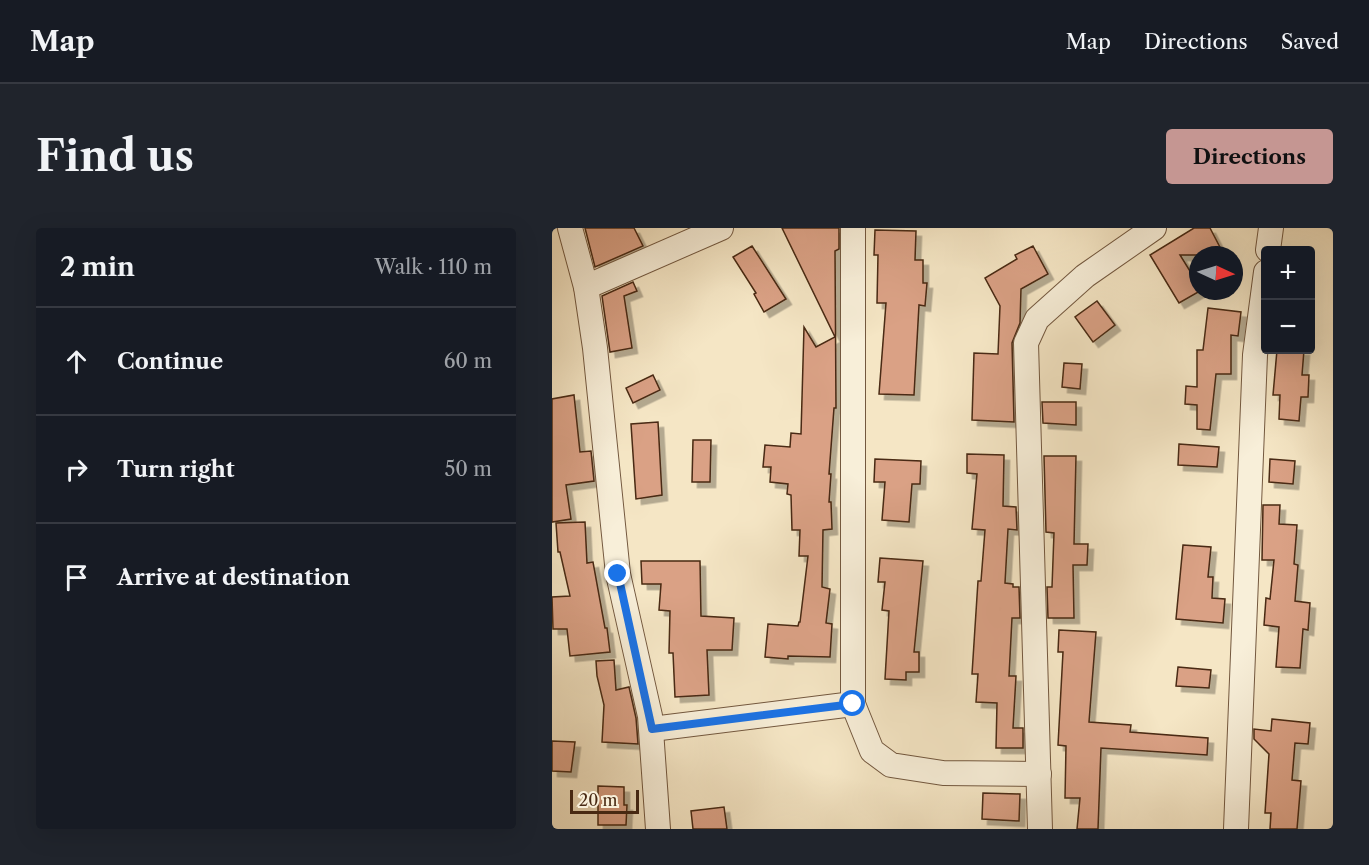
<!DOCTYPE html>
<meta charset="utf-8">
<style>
body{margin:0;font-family:"Libre Caslon Text",serif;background:#20242c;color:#f1f3f6}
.controls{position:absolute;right:18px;top:18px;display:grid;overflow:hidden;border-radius:6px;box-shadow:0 6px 24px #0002}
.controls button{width:54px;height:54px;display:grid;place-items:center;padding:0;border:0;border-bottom:2px solid #363941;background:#171b24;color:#f1f3f6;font:30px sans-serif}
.compass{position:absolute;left:637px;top:18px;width:54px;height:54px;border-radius:50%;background:#171b24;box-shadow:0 6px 24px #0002;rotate:94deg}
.scale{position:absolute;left:18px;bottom:15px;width:69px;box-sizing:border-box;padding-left:6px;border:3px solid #482912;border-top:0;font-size:16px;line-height:21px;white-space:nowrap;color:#482912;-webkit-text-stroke:4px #f8efd9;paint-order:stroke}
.stop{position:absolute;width:18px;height:18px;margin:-14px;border:4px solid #1a73e8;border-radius:50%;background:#fff}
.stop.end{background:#1a73e8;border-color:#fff;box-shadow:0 2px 6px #0008}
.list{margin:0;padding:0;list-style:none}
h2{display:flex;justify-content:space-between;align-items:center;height:78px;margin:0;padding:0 24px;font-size:26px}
h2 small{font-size:20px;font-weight:400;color:#9ea1a6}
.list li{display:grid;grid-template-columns:39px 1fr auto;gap:18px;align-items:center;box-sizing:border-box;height:108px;padding:0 24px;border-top:2px solid #363941}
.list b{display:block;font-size:22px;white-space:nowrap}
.list em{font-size:20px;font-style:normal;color:#9ea1a6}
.icon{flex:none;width:33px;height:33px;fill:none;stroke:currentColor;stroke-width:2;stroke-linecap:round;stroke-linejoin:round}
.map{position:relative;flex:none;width:781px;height:601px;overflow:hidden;border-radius:6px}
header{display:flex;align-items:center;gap:36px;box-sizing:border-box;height:84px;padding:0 30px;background:#171b24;border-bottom:2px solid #363941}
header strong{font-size:28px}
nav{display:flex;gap:33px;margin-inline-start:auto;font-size:21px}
.intro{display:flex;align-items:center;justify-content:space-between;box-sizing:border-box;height:144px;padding:0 36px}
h1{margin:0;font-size:42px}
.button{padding:15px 27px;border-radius:6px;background:#c59692;color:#111;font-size:21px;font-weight:700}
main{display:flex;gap:36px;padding:0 36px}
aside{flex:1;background:#171b24;border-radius:6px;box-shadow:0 6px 24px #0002}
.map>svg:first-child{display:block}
</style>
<header>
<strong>Map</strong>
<nav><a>Map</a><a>Directions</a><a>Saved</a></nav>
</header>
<div class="intro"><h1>Find us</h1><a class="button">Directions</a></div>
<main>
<aside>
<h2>2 min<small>Walk · 110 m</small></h2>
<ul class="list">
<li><svg class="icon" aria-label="ahead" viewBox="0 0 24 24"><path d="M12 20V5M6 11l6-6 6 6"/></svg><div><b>Continue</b></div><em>60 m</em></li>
<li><svg class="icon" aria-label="right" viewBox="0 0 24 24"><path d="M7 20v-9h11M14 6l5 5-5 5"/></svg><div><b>Turn right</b></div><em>50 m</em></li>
<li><svg class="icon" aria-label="arrive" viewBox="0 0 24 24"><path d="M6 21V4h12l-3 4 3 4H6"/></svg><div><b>Arrive at destination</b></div></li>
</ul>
</aside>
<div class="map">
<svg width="781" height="601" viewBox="0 0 781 601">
<defs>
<filter id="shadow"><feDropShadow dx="5.5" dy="5.5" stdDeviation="0" flood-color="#0004"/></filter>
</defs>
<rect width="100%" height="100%" fill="#f5e6c5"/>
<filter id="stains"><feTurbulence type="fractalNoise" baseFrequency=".00333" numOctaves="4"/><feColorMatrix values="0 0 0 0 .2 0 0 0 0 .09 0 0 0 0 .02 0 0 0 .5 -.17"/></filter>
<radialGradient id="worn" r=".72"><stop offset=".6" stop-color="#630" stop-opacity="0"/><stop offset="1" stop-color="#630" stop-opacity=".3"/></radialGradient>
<g fill="#daa185" stroke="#482912" stroke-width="1.5" filter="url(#shadow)">
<path d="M33 0H82L91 18 43 39Z"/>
<path d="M230 0H287V21L283 23 284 180H282L277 246H279L277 274H279L280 301 271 302 270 359 278 361 274 395 280 396 278 429 236 428V431L213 429 216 396 246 398 247 394H248L256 328H247L248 302H240L239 267 235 266 236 256 218 254 219 239H211L213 217 238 219 239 205 249 206 252 99 264 119 283 109Z"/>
<path d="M642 0H658L672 27H628L646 56V63H648L627 75 598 27Z"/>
<path d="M323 2 364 3 363 32H371V55H375L373 78 367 77 362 167 327 166 334 75H325L326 27H322Z"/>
<path d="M200 18 234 71 212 84 202 66 204 65 181 29Z"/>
<path d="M481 18 496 46 469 61 468 95 460 115 462 194 420 192 422 125 446 126 448 78 433 50 465 31 463 27Z"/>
<path d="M81 54 85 63 72 68 80 120 58 124 50 68Z"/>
<path d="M545 73 563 97 541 114 523 89Z"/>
<path d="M656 80 689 84 686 108 679 107V146H664L658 202 645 201V177L633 176 634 158 645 159V122H651Z"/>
<path d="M725 122H752L750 147H757L756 169H749L747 193 727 191 728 167H721Z"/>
<path d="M512 135 530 136 528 161 510 159Z"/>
<path d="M101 147 108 162 81 175 74 160Z"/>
<path d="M22 167 28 224 39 223 42 253 14 257 19 291 0 294V171Z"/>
<path d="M490 174H524V197L491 195Z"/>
<path d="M106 194 110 267 84 271 79 196Z"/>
<path d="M141 212H159L158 254H140Z"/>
<path d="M627 216 667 219 665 239 626 237Z"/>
<path d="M415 226 452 227 451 278 464 279 465 302 456 301 453 355 461 356V359H467L468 390H460L457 448H464L461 500H471V520H444L445 475 424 474 426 446H420L426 353H429L433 302 420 301 425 246 415 245Z"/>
<path d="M492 228H524L522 316H536L535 337H521L522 390H496L495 359H500L502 305 494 304Z"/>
<path d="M323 231 369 233 368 256H360L357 294 330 292 333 254H322Z"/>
<path d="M718 231 743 233 741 256 717 254Z"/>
<path d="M711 277H728L727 296 745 297 742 336 746 337 743 373 758 375 756 402 751 401 748 440 724 439 727 399 712 397 714 370 718 371 722 332H710Z"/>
<path d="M33 294 35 335 41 334 53 400H55L58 424 18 428 15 401H1L0 369 18 368 8 324H6L4 295Z"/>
<path d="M631 317 659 319 656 349H661L660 370 673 371 671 395 624 391Z"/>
<path d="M328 330 371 333 362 424H367V444H354V452L333 451 337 383 330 382 333 354H326Z"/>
<path d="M89 333H148L149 388 182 390 180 422H155L157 467 123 469 121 425H117L118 383 107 382 109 356H90Z"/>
<path d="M507 402 544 404 537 494 579 497 578 504 656 510 655 527 549 520 546 601H525L528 570H513L514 518 506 517 511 424H506Z"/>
<path d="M62 432 64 462 77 459 84 490 86 516 50 514 52 477 45 448 44 433Z"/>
<path d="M626 439 659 442 657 460 624 458Z"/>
<path d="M720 491 758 495 756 516 743 515 740 552 749 553 745 601H718L719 585H713L717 526 702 511V501L719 503Z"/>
<path d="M0 513 23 514 19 544 0 543Z"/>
<path d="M46 558 72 559V577H75L74 597H46Z"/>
<path d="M431 565 468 566 467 593 430 591Z"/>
<path d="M172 579 175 601H141L139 583Z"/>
</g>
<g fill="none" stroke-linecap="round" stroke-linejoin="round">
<defs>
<g id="minor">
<path d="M18 0 34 59 43 120 66 346 98 488 106 601"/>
<path d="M301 0V476L320 523 339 537 391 545 487 546"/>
<path d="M716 22 719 0"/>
<path d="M34 59 169 0"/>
<path d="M100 501 301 476"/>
<path d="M488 601 474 115 485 91 533 48 602 0"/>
<path d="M684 601 703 127 714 44"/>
</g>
</defs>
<use href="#minor" stroke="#73583f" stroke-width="26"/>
<use href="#minor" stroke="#f8efd9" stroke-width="24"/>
</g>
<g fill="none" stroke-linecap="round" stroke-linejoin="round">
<path stroke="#1a73e8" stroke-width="8" d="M66 346 100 501 301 476"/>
</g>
<rect width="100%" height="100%" filter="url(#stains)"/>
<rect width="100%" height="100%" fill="url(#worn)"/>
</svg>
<div class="controls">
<button>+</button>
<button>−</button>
</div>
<svg class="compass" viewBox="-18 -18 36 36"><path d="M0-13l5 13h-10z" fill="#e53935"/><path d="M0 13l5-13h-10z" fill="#9ea1a6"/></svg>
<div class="scale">20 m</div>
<div class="stop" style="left:301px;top:476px"></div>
<div class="stop end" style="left:66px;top:346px"></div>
</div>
</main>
